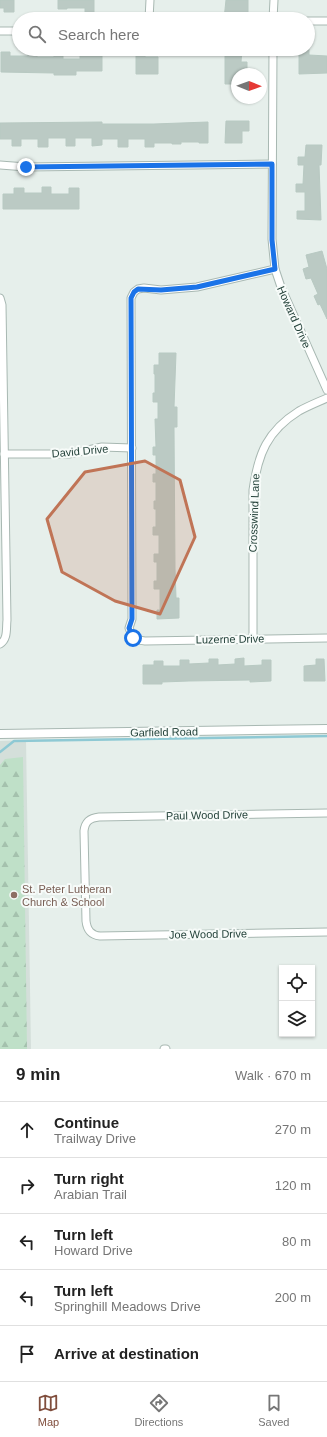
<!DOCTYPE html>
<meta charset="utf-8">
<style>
body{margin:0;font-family:Arial,sans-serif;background:#f2f2f2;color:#222}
.controls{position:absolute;right:12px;bottom:12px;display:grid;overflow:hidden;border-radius:0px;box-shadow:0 1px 3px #0004}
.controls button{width:36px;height:36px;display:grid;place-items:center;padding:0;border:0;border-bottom:1px solid #e0e0e0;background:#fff;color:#222;font:20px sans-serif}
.compass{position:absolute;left:231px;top:68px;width:36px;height:36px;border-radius:50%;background:#fff;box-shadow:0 1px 3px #0004;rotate:91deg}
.stop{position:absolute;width:12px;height:12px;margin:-9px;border:3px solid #1a73e8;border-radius:50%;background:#fff}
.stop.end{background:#1a73e8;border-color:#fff;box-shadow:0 1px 4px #0008}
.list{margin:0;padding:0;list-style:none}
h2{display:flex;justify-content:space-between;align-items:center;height:52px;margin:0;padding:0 16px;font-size:17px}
h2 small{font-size:13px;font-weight:400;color:#767676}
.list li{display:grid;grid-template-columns:26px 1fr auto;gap:12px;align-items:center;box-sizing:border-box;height:56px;padding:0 16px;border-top:1px solid #e0e0e0}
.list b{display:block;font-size:15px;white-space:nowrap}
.list p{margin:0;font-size:13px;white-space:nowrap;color:#767676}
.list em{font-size:13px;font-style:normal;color:#767676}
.icon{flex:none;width:22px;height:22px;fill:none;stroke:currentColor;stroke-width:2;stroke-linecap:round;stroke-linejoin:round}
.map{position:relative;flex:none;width:327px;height:1049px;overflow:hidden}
.search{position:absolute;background:#fff;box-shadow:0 1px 3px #0004;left:12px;right:12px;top:12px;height:44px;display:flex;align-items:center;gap:10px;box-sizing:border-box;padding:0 14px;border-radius:22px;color:#767676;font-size:15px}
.sheet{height:332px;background:#fff}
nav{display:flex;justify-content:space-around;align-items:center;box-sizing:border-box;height:56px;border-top:1px solid #e0e0e0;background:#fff;font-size:11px;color:#767676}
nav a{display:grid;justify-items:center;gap:2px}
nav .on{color:#804e3d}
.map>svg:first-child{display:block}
</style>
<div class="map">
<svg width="327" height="1049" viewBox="0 0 327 1049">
<defs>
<pattern id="forest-firs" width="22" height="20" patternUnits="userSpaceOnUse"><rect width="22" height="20" fill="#bfe0c8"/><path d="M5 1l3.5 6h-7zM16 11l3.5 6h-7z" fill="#a4c1ad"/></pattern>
</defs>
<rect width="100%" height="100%" fill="#e6efeb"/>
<path fill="#d4dfda" d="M26 740 31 1049H0V741Z"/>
<path fill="url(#forest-firs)" d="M23 757 27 1049H0V765L5 759Z"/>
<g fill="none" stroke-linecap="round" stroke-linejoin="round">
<path stroke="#8ec9d4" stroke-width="2.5" d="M0 752 14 741 327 736"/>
</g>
<g fill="#bbcac4" stroke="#b8c9c2">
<path d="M0 0H14V12H4V8H0Z"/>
<path d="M58 0H94V12H85V8H67V9H58Z"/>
<path d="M226 0H248V18L224 19Z"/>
<path d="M225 49H242L241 62H247V71H241V74H237V84H225Z"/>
<path d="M299 49H309V55L327 56V73L299 74Z"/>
<path d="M80 51H89V55H102V71H76V75H54V73L1 72V52H10V56H28V52H37V57H54V55H63V59H80Z"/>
<path d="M136 53H145V57H158V74H136Z"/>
<path d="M226 121H249V131H242V143H225Z"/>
<path d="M102 122V124H154L208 122V143H199V142H181V144H172V143H154V147H145V139H128V147H118V139H102V145L92 146V138H75V146H66V138H48V147H38V139H21V146H12V139H0V123Z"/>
<path d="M306 145H322L321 165H319L321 220 297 219V211H305V192H296V184H303L304 165H298V157H305Z"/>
<path d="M42 187H51V194H69V188H79V209H3V194H14V188H24V193H42Z"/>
<path d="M322 251 327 269V319L320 304 318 305 314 296 318 294 311 278 306 279 303 269 309 267 306 255Z"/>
<path d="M159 353H176L174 407H177V427H174L175 569 176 598H179V618L157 619V610H160V589H154V581H157V562H154V554H159V535H153V527H156V509H154V501H156V482H153V474H156V455H153V447H156L155 419H158V402H153V393H155V374H154V365H159Z"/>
<path d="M244 658V666L262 665V660H271V681L250 682V680L189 681 162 682V684H143V665H154V661H163V666H180V660H189V664L209 663V659H218V665L235 664V659Z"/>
<path d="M316 659H324L325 681H304V666L316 665Z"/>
</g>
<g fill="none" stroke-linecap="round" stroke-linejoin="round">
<defs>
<g id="minor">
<path d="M149 19 150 0"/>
<path d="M273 19 274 0"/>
<path d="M308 21H327"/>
<path d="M0 31H19"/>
<path d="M273 49 272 239 275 269 281 287 327 390"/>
<path d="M0 165 26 167 272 164"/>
<path d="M275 269 197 287 161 290 144 288 138 289 134 292 131 298 132 619 129 628C133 637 134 640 145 641L327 638"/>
<path d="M0 298 2 305 7 620C6 629 8 639 0 644"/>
<path d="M4 454H69L102 447 132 448"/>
<path d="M253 638V490C258 454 267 431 299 411 308 406 318 402 327 398"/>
<path d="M327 813 99 817C89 818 85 822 84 831L86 921C87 930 91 935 100 936L327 932"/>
<path d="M164 1049H166"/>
</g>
<path id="tertiary" d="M0 734 327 729"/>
</defs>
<use href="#minor" stroke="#a8b8b2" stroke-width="9"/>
<use href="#tertiary" stroke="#a8b8b2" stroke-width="10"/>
<use href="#minor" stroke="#fff" stroke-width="7"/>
<use href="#tertiary" stroke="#fff" stroke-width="8"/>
</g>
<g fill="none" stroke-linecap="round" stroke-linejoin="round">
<path stroke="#1a73e8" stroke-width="5" d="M26 167 272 164V240L275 269 197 287 161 290 138 289 134 292 131 298 132 619 129 628 133 638"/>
</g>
<path fill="#c07456" fill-opacity="0.2" stroke="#c07456" stroke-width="3" stroke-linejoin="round" d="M145 461 180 480 195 537 160 614 115 601 62 572 47 519 85 472Z"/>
<circle fill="#8d6e63" stroke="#f7fbf9" stroke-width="1.5" cx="14" cy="895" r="4"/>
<g text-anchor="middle" stroke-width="4" stroke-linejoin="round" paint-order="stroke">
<g font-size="11" fill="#24423a" stroke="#f7fbf9">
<text transform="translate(294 317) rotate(66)" y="4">Howard Drive</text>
<text transform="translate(80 451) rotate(-5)" y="4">David Drive</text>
<text transform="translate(254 513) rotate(-88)" y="4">Crosswind Lane</text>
<text transform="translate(230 639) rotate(-1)" y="4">Luzerne Drive</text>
<text transform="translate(164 732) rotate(-1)" y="4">Garfield Road</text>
<text transform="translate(207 815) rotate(-1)" y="4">Paul Wood Drive</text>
<text transform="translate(208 934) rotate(-1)" y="4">Joe Wood Drive</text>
</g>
<g font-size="11" fill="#785e54" stroke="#f7fbf9" text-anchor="start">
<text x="22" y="893">St. Peter Lutheran<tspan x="22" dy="13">Church &amp; School</tspan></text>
</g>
</g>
</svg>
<div class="controls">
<button><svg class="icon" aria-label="locate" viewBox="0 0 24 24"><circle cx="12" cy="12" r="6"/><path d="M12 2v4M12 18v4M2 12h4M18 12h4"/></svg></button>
<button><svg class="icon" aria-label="layers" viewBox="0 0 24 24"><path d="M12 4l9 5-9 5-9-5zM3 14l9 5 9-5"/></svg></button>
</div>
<svg class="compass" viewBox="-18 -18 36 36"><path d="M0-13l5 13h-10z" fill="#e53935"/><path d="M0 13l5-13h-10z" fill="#767676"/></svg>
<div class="stop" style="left:133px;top:638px"></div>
<div class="stop end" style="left:26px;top:167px"></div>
<div class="search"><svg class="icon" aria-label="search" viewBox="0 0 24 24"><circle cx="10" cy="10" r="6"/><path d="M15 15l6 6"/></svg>Search here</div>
</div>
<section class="sheet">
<h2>9 min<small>Walk · 670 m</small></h2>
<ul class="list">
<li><svg class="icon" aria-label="ahead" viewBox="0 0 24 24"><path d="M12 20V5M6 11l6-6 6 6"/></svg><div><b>Continue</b><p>Trailway Drive</p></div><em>270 m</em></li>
<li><svg class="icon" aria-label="right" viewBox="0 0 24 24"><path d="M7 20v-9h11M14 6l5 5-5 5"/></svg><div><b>Turn right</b><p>Arabian Trail</p></div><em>120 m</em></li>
<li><svg class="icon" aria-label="left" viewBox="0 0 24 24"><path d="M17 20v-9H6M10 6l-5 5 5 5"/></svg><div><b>Turn left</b><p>Howard Drive</p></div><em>80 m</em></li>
<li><svg class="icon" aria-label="left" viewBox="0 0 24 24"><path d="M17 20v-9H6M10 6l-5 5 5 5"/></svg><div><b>Turn left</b><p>Springhill Meadows Drive</p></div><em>200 m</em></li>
<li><svg class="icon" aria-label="arrive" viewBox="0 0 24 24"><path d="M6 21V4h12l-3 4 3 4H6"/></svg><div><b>Arrive at destination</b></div></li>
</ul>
</section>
<nav>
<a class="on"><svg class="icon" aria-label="map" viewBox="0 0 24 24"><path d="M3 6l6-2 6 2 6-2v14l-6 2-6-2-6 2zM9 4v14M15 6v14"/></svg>Map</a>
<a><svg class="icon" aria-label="directions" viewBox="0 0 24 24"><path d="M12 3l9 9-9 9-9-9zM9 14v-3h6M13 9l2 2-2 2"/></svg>Directions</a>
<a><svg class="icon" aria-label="saved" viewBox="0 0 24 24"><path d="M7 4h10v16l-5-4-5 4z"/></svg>Saved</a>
</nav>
